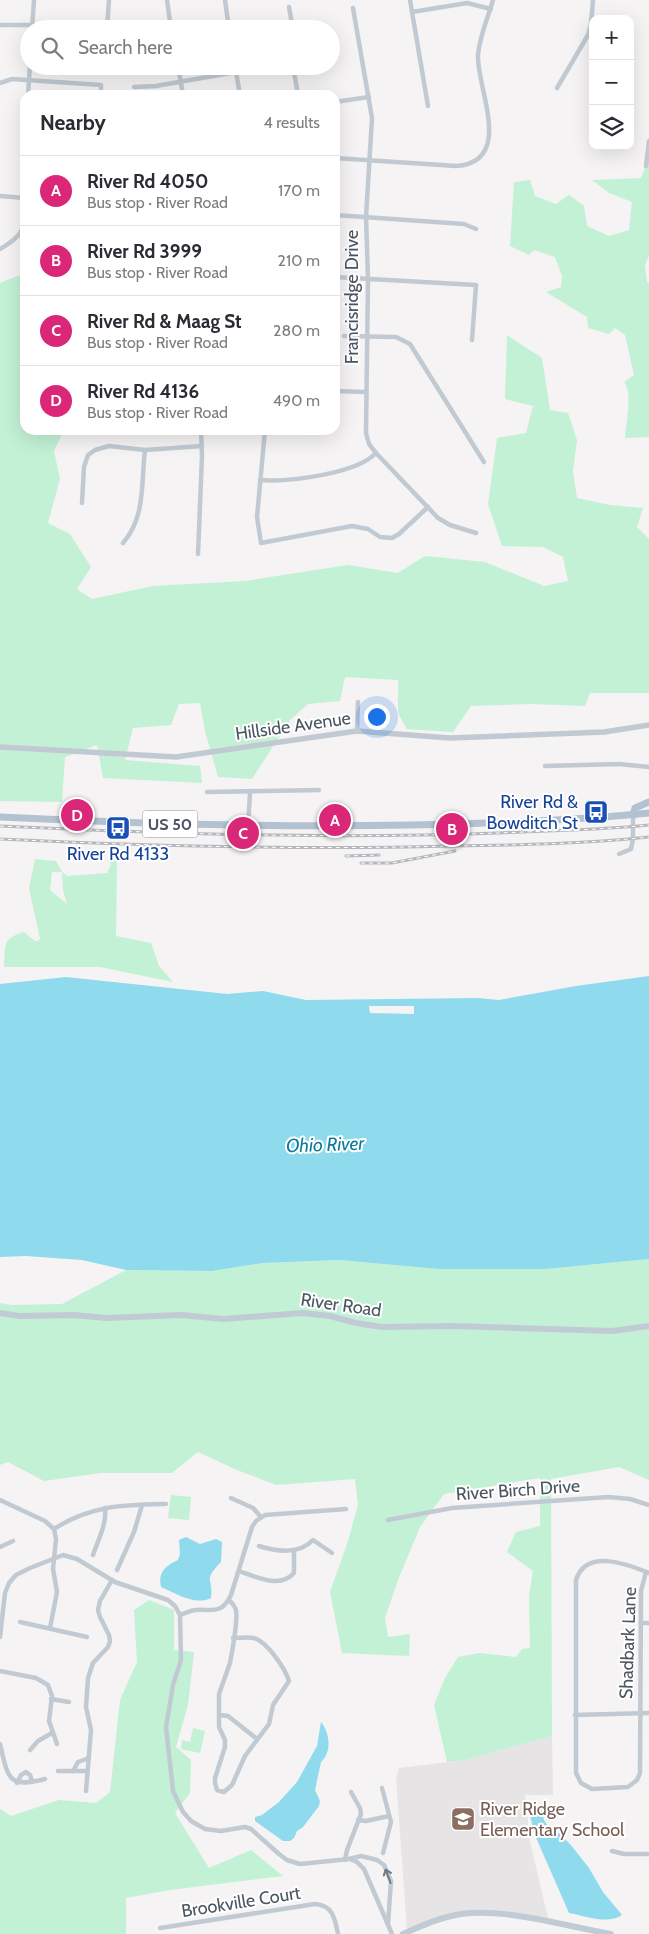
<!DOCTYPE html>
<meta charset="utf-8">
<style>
body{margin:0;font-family:Cabin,sans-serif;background:#f7f7f7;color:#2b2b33}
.controls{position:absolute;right:15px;top:15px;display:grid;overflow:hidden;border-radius:10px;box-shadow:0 5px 20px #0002}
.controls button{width:45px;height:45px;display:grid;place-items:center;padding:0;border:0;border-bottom:1px solid #e1e1e2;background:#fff;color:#2b2b33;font:25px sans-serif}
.you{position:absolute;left:376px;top:716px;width:18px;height:18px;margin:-12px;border:4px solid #fff;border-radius:50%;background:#1a73e8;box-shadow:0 0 0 8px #1a73e833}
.badge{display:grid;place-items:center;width:32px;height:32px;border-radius:50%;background:#db2777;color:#fff;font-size:16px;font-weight:700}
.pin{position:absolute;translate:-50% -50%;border:2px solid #fff;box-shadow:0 1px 5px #0006}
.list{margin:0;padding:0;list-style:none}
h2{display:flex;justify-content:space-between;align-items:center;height:65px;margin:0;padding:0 20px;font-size:21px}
h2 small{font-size:16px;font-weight:400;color:#7c7c81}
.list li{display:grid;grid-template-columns:32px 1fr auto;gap:15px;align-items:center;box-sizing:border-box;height:70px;padding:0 20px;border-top:1px solid #e1e1e2}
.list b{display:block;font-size:19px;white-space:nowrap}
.list p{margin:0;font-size:16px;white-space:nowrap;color:#7c7c81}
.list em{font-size:16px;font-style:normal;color:#7c7c81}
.icon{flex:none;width:28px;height:28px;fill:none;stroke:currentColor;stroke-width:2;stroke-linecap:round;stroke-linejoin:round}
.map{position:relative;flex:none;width:649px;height:1934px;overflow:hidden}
.search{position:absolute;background:#fff;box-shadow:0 5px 20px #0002;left:20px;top:20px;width:320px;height:55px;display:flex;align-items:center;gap:12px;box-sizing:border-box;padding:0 18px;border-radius:28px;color:#7c7c81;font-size:19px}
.panel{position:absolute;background:#fff;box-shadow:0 5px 20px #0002;left:20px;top:90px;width:320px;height:345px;border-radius:15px}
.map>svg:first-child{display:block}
</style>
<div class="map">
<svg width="649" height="1934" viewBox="0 0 649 1934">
<rect width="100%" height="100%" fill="#f5f3f3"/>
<path fill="#e6e4e5" d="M552 1736 553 1795H525L530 1842 549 1922 475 1913 407 1930 396 1778 399 1768 466 1760Z"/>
<g fill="#c3f1d5" fill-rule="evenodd">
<path d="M649 141V256L645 265 647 282 649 283V437L625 438C626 423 633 392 624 382L634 375 625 335 615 328 609 334 588 328 587 317 546 292 561 287 562 276 555 257 534 250 529 255 510 246 514 182 530 180 535 196 556 204 569 195 584 206 587 226 609 236 629 230 632 202 609 193 592 180 641 178 646 165Z"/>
<path d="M25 273V430H65L63 432 54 451 60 479 48 523 70 534 91 567 77 589 92 599 153 586 245 581 348 565 398 573 425 556 485 562 544 586 568 581 563 557 543 547 502 546 488 504 497 438 526 433 533 406 505 399 507 335 542 358 550 410 568 413 577 440 573 471 577 498 610 505 643 508 637 527 649 539V693H590L585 706 530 704 471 706 453 732 407 729 398 713V680L345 677 340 701 308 704 290 720 252 779 218 777 205 731 200 703 179 704 171 725 133 728 125 760 200 766 202 783 103 778 97 745 65 757 62 802 0 801V283Z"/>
<path d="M35 859 56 861 62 872 67 876 107 873 111 864 108 860 117 861 116 936 151 943 159 966 173 982 100 967H4C6 945 1 939 24 932L35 941H38L40 939 29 888ZM52 872H62L63 890 67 904 50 890Z"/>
<path d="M649 1259V1480L619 1467 551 1479 552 1736 466 1760 447 1762 434 1705 445 1678 458 1657 479 1653 516 1657 522 1649 530 1648 529 1595 533 1571 507 1552 516 1532 540 1526V1478L444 1494 420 1527 398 1580 385 1618 388 1637 410 1634 409 1656 342 1653 330 1592 348 1541 358 1505 355 1479 276 1485 237 1470 198 1452 172 1473H101L44 1481 8 1462 0 1465V1303L11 1305 62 1304 126 1270 212 1271 263 1263 339 1260 438 1269H546Z"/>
<path d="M171 1495 191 1497 189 1520 168 1518Z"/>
<path d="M149 1600 174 1610V1650L194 1652 188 1705 176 1747 191 1760 190 1793 175 1813 209 1868 251 1850 283 1876 170 1890 126 1898V1934H0V1809L11 1816 59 1800 96 1803 110 1792 120 1700 137 1662 134 1610Z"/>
<path d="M193 1728 205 1731 200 1753 181 1749 182 1740 190 1742Z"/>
</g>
<g fill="#90daee">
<path d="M649 976V1259L546 1269H438L339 1260 263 1263 212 1271 126 1270 82 1260 26 1256 0 1257V984L66 977 227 994 263 991 306 1000 478 998 499 1000 576 986Z"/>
<path d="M186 1537 200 1544 216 1539 222 1542 221 1562C202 1581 214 1578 211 1598 195 1606 175 1593 161 1587 158 1572 165 1566 178 1560L180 1554 179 1540Z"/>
<path d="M321 1722C330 1733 332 1752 321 1762L315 1790 320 1801 319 1806 303 1827 297 1831 294 1838 290 1841H283L255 1821V1817L262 1815 279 1802 297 1782 317 1746Z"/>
<path d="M535 1802 542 1811 544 1820 551 1831 559 1833 570 1844 589 1868 603 1892 622 1915C608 1925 585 1916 569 1913L534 1833 530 1815 531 1804Z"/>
</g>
<path fill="#f5f3f3" d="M369 1006H414V1014L370 1013Z"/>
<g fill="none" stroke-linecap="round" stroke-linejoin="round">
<g stroke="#c1cad2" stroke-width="4.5">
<path d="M167 0 171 29"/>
<path d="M225 0 229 29"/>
<path d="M410 0 428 106"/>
<path d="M289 7 293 29"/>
<path d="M353 8 372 118 366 217 368 278 366 433 369 444 376 453 438 518 450 525 476 533"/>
<path d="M412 12 467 3 491 9"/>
<path d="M0 25H33"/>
<path d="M107 28 109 0"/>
<path d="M32 29 34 0"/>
<path d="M178 66 183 95"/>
<path d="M235 66 240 95"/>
<path d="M293 66 298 95"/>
<path d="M0 83 12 79 101 85V95"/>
<path d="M134 87 156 86 236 72"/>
<path d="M557 88 588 35 591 24 593 0"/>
<path d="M28 95 30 66"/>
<path d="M335 102 369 97"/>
<path d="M335 158 456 166C515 162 477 89 478 56 479 37 488 18 493 0"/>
<path d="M646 166 649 141"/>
<path d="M0 196 25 198"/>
<path d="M335 215 464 224 476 229"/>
<path d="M0 249C28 233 23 228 25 198"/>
<path d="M335 277 476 285 472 340"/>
<path d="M344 336 396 337 410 344 484 462"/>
<path d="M335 391 365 392"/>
<path d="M265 430 257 517 261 543 352 526 368 529 380 537 392 538 399 534 428 507"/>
<path d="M260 480C289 482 356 474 376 453"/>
<path d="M82 503 84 467 88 455 95 450 109 446 145 450 202 446"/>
<path d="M123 543C146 517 141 482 145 450"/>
<path d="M198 554 202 456 201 430"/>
<path d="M357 731 358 702"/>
<path d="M545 766 619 764 649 767"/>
<path d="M207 792 319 790"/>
<path d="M248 826 250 793"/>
<path d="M619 854 631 849 633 839V815"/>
<path d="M231 1498 253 1508 261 1517"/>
<path d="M0 1500 45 1521 54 1529 56 1539 53 1569 57 1592 50 1628"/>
<path d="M388 1520 452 1508 608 1497 630 1499 649 1505"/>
<path d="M54 1529C91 1505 123 1505 166 1504"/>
<path d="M259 1546C278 1552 299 1555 313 1540L332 1553"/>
<path d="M0 1547 13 1541"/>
<path d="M93 1555C98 1540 107 1524 105 1508"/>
<path d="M117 1570 134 1532 142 1505"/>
<path d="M239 1571C256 1577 280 1589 294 1573V1551"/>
<path d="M646 1572 641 1591 640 1773 637 1780 628 1787 592 1789 581 1783 576 1773V1580C586 1548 627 1564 649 1573"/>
<path d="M229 1600C232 1603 235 1606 236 1610 238 1619 232 1653 230 1663L219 1694V1727L225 1740V1747L215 1778V1783L217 1790 224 1792 232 1785 245 1756 269 1724 273 1705 289 1681C285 1668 267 1642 254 1638 248 1637 240 1638 233 1638"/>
<path d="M180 1615C186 1613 191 1610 196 1610 214 1609 222 1614 231 1595L252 1527 256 1521 265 1515 346 1509"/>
<path d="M20 1622 87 1637"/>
<path d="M641 1623H649"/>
<path d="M0 1637 5 1593 9 1583 16 1575 30 1568 63 1555 77 1559 115 1582 168 1600 175 1606 180 1615 181 1660 173 1685 166 1727 173 1791 183 1812 191 1821 205 1829 221 1831 245 1827 251 1829 279 1854 287 1860 300 1864 349 1859 361 1856 377 1860 384 1865 391 1881 388 1924"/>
<path d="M0 1671 36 1678 48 1685 52 1696 49 1721 57 1744"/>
<path d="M51 1699 69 1702"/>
<path d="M219 1715 228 1716 257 1739"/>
<path d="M575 1715 649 1713"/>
<path d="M0 1744C8 1777 7 1789 45 1779"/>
<path d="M30 1750 38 1741 52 1733"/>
<path d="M58 1771H87"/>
<path d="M73 1771 78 1762 89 1758"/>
<path d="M17 1783 21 1775 26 1772 30 1775 32 1781"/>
<path d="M382 1788 391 1822 383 1853"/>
<path d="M86 1791 91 1730 86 1707 88 1678 93 1663 108 1647 110 1641 109 1635 100 1617 98 1610 100 1601 112 1580"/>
<path d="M358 1820 366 1821 389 1816"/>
<path d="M612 1851 624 1854H649"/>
<path d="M350 1859 357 1862 364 1869 392 1934"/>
<path d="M345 1860 347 1850 361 1814 360 1808 351 1792"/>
<path d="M160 1928 315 1904C333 1905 335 1919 338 1934"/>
</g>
<path stroke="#c1cad2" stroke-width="5.5" d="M0 747 176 757 357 731 450 738 604 732 649 725"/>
<g stroke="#c1cbd6" stroke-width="6">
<path d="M0 1313 19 1316 74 1315 106 1318 181 1315 224 1319 302 1313 330 1316 356 1323 382 1327 453 1326 612 1331 649 1326"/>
<path d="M403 1934C421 1926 441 1917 461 1914 506 1908 565 1926 611 1934"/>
</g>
<g stroke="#b3c2d1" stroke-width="7">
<path d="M633 815 635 808 649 802"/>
<path d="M0 817C162 825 324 829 487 823 541 821 595 819 649 813"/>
</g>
<defs>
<g id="rail">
<path d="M0 826C166 834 332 839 498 833 548 831 599 830 649 825"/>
<path d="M0 839C150 846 299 850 449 846 516 845 583 844 649 837"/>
<path d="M346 856 379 855"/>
<path d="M361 863H392L455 851"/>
</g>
</defs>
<use href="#rail" stroke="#b5b8bd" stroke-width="3"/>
<use href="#rail" stroke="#fff" stroke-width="1" stroke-dasharray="4" stroke-linecap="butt"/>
</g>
<defs><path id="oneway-shaft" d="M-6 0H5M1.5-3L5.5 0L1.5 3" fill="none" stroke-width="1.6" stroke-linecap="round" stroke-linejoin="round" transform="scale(1.25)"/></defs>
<use stroke="#6e7983" href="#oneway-shaft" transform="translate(388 1876) rotate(-110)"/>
<defs>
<symbol id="bus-square" viewBox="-11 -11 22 22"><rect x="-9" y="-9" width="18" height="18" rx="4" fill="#1a4fb4" stroke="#fff"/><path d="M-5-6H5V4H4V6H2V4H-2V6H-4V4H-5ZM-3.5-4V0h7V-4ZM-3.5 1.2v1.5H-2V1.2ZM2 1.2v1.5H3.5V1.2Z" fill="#fff"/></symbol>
<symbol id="school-square" viewBox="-11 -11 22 22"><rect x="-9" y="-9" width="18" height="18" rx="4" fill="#8d6e63" stroke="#fff"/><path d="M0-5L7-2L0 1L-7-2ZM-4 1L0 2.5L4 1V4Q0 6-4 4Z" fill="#fff"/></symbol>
</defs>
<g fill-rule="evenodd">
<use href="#bus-square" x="582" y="798" width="28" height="28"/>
<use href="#bus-square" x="104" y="814" width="28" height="28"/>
<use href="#school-square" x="449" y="1805" width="28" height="28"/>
</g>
<g text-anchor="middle" stroke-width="4" stroke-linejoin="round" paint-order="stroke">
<rect fill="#fff" stroke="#808990" stroke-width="1" x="142.5" y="810.5" width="55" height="27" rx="4"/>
<g font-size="16" font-weight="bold" fill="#4a5661">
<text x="170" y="830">US 50</text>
</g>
<g font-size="18" fill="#4a5661" stroke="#fff">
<text transform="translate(352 297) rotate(-90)" y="6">Francisridge Drive</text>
<text transform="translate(293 726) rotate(-8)" y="6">Hillside Avenue</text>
<text transform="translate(341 1305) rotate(8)" y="6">River Road</text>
<text transform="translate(518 1490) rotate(-4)" y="6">River Birch Drive</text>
<text transform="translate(628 1643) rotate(-88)" y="6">Shadbark Lane</text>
<text transform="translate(241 1902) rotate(-9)" y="6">Brookville Court</text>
</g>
<g font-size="18" fill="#164399" stroke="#fff" text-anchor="end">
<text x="578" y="808">River Rd &amp;<tspan x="578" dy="21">Bowditch St</tspan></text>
<text x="118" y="860" text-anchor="middle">River Rd 4133</text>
</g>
<g font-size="18" fill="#785e54" stroke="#fff" text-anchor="start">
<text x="480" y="1815">River Ridge<tspan x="480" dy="21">Elementary School</tspan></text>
</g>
<g font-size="19" font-style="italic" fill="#0c7c9b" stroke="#fff">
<text transform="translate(325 1144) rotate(-2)" y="7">Ohio River</text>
</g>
</g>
</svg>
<div class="controls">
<button>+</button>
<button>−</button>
<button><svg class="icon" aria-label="layers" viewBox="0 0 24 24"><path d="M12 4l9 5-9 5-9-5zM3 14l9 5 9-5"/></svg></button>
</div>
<div class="you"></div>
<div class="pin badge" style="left:335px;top:820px">A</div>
<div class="pin badge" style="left:452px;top:829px">B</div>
<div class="pin badge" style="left:243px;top:833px">C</div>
<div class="pin badge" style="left:77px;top:815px">D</div>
<div class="search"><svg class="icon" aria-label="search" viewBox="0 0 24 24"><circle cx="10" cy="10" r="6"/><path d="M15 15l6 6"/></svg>Search here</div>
<section class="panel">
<h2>Nearby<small>4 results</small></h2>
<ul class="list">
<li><span class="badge">A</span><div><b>River Rd 4050</b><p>Bus stop · River Road</p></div><em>170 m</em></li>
<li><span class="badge">B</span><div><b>River Rd 3999</b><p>Bus stop · River Road</p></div><em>210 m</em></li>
<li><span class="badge">C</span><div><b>River Rd &amp; Maag St</b><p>Bus stop · River Road</p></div><em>280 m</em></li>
<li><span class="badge">D</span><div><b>River Rd 4136</b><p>Bus stop · River Road</p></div><em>490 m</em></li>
</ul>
</section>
</div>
